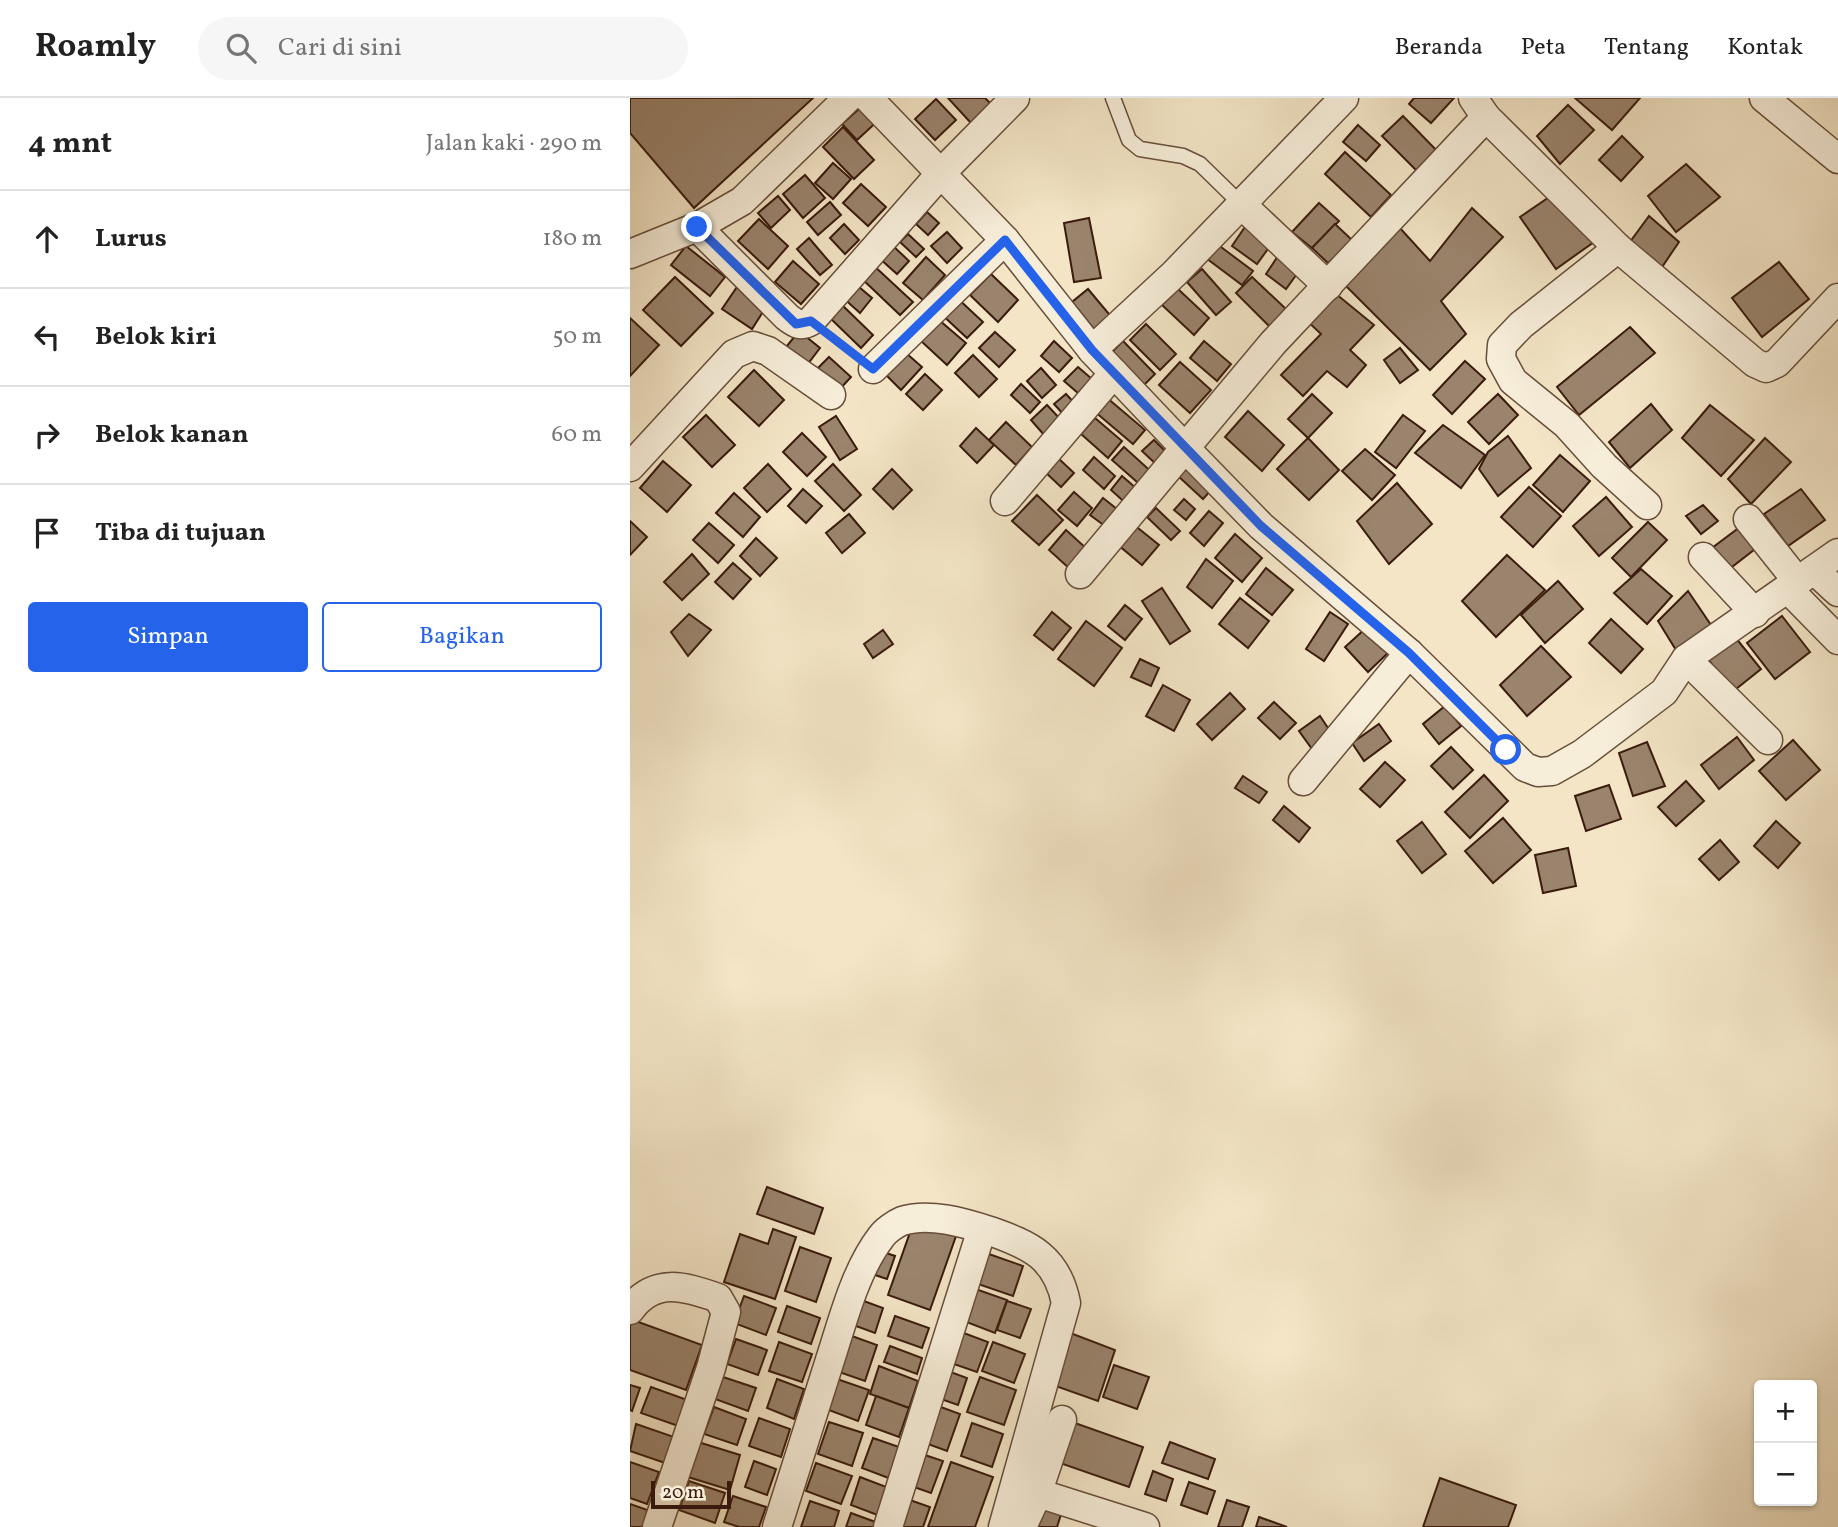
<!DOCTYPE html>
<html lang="id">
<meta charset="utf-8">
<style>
body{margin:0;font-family:Vollkorn,serif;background:#f6f6f6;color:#222}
.controls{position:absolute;right:21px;bottom:21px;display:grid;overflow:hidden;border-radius:7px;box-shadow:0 2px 5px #0004}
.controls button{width:63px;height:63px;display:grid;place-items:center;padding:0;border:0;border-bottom:2px solid #e0e0e0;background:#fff;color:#222;font:35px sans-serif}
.scale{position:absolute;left:21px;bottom:18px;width:80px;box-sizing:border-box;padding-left:7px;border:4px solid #3a1b0d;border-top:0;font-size:19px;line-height:24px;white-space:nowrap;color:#3a1b0d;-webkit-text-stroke:5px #f7eeda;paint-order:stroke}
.stop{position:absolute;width:21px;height:21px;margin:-16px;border:5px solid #2563eb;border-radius:50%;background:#fff}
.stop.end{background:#2563eb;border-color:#fff;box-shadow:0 2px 7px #0008}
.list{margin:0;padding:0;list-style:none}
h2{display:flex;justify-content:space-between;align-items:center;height:91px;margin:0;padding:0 28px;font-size:30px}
h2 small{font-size:23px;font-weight:400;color:#767676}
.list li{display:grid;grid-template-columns:46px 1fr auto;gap:21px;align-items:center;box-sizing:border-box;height:98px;padding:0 28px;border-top:2px solid #e0e0e0}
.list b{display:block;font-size:26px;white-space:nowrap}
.list em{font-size:23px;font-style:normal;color:#767676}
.actions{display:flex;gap:14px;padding:21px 28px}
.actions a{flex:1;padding:16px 0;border:2px solid #2563eb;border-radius:7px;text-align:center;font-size:24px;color:#2563eb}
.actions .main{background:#2563eb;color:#fff}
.icon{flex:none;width:38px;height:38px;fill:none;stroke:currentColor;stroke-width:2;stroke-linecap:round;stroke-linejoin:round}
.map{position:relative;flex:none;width:1208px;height:1429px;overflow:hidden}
header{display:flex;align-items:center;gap:42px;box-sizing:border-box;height:98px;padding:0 35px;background:#fff;border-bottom:2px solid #e0e0e0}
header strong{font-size:33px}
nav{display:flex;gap:38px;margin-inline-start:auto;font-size:24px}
.search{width:490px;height:63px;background:#f6f6f6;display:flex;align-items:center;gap:18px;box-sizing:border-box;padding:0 24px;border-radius:38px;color:#767676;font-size:26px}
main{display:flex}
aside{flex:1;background:#fff}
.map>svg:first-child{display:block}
</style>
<header>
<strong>Roamly</strong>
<div class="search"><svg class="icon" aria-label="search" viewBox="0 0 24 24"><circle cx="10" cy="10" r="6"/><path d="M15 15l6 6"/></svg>Cari di sini</div>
<nav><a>Beranda</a><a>Peta</a><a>Tentang</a><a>Kontak</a></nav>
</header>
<main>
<aside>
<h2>4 mnt<small>Jalan kaki · 290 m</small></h2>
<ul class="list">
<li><svg class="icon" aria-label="ahead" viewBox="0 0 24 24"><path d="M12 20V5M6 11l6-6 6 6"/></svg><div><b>Lurus</b></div><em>180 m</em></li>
<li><svg class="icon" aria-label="left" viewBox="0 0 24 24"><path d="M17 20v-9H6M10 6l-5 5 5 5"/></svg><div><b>Belok kiri</b></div><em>50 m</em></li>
<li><svg class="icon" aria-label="right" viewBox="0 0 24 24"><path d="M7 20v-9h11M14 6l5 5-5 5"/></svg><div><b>Belok kanan</b></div><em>60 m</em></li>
<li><svg class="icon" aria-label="arrive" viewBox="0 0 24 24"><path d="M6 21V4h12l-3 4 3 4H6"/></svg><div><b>Tiba di tujuan</b></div></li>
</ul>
<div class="actions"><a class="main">Simpan</a><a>Bagikan</a></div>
</aside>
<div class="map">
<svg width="1208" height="1429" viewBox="0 0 1208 1429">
<rect width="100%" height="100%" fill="#f3e5c6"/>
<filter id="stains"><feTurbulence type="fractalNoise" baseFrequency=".00286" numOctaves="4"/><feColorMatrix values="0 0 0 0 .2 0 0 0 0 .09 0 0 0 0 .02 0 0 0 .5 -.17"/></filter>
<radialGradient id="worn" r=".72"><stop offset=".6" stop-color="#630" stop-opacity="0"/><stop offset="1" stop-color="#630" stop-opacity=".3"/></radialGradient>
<g fill="#9a846d" stroke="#3a1b0d" stroke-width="2">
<path d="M0 0H183L64 110 0 35Z"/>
<path d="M318 0H355L361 6 341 25Z"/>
<path d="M784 0H824L801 25 779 6Z"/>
<path d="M945 0H1010L982 32Z"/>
<path d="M306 1 326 22 305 42 285 21Z"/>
<path d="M238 3 252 19 227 42 212 26Z"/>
<path d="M938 7 964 32 930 66 907 38Z"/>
<path d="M773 18 813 59 793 79 752 38Z"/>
<path d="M728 27 750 47 736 63 713 44Z"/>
<path d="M213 29 244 62 224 81 193 49Z"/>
<path d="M992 38 1013 59 991 83 969 62Z"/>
<path d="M715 54 761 97 741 119 695 76Z"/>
<path d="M203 65 221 81 203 101 185 85Z"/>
<path d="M1056 66 1090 99 1046 134 1018 98Z"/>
<path d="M175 77 195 100 173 120 153 96Z"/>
<path d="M231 86 256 109 238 128 213 105Z"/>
<path d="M925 95 964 144 926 171 890 119Z"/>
<path d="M148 98 160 112 141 130 128 115Z"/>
<path d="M200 104 211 117 188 137 177 124Z"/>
<path d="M689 105 709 123 682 150 662 134Z"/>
<path d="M842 110 873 139 811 203 836 236 800 272 711 183 769 129 800 163Z"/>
<path d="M297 114 309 125 298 137 286 126Z"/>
<path d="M1019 118 1049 144 1030 172 997 148Z"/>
<path d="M459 120 471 180 444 184 434 125Z"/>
<path d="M129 121 158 148 138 171 108 143Z"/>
<path d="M214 126 229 142 215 156 200 140Z"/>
<path d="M617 126 643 144 627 166 602 148Z"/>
<path d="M705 126 723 143 698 165 682 150Z"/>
<path d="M317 134 332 150 317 165 301 148Z"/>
<path d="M278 136 294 151 286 159 270 144Z"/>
<path d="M179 140 202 167 190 177 167 151Z"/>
<path d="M587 146 623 173 612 187 576 160Z"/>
<path d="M262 147 279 163 267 176 249 160Z"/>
<path d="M56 148 95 179 80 198 41 167Z"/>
<path d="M648 158 669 173 656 191 636 176Z"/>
<path d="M296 159 315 177 293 202 273 185Z"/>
<path d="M163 163 189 186 171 206 145 184Z"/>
<path d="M1149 164 1179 201 1132 239 1102 200Z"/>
<path d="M242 166 283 204 270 217 230 179Z"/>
<path d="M572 171 601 204 586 217 557 184Z"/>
<path d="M361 176 388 202 368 224 340 197Z"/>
<path d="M45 179 83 215 51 248 13 212Z"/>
<path d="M622 179 656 211 640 229 606 195Z"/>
<path d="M223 184 242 200 230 215 211 198Z"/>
<path d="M107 189 136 209 122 231 92 211Z"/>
<path d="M458 191 484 222 467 235 442 204Z"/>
<path d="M548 191 579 220 564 237 532 207Z"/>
<path d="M700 191 744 227 720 252 736 267 717 289 697 273 673 298 651 277 691 236 673 219Z"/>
<path d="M325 198 353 224 337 240 309 214Z"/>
<path d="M210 205 243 237 231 250 198 218Z"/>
<path d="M0 220 29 247 0 278Z"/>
<path d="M309 222 336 245 317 267 291 243Z"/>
<path d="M516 226 546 256 530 272 500 242Z"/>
<path d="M1000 229 1025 255 949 317 927 289Z"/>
<path d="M169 233 190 250 177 267 156 249Z"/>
<path d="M365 234 385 252 369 269 349 250Z"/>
<path d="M424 243 442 260 429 274 411 258Z"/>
<path d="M493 243 525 276 511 290 478 258Z"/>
<path d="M574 243 601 266 587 283 560 260Z"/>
<path d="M770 250 788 272 770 285 754 262Z"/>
<path d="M276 255 292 269 271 292 256 277Z"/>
<path d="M343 257 367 281 349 299 325 275Z"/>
<path d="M199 259 221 279 208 293 185 273Z"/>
<path d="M835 263 855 281 822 316 803 297Z"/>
<path d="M550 264 581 292 560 315 529 287Z"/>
<path d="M448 269 469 287 456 302 434 283Z"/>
<path d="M411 270 426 287 412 300 397 283Z"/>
<path d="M124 272 154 302 129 328 98 299Z"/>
<path d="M295 276 312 292 293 312 276 296Z"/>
<path d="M391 286 410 304 400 315 381 297Z"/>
<path d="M436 296 447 308 435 318 424 306Z"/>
<path d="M682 296 702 315 678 340 658 321Z"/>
<path d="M868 296 888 317 859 346 838 324Z"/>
<path d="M476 299 515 332 503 346 464 313Z"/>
<path d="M1021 306 1042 332 1000 370 979 344Z"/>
<path d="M417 307 432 323 415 338 401 322Z"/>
<path d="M1080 307 1124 342 1091 378 1052 340Z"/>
<path d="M618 313 654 347 632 373 595 339Z"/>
<path d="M76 317 105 347 82 369 53 339Z"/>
<path d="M773 317 795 333 766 370 745 354Z"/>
<path d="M206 318 227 351 210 362 189 329Z"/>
<path d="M465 320 492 343 478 360 451 336Z"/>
<path d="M376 324 402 349 386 367 359 342Z"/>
<path d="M813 327 855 357 831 390 785 355Z"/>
<path d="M346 330 364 347 347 365 330 348Z"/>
<path d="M172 335 196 359 177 378 153 354Z"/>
<path d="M878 338 901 370 868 398 849 371 858 354Z"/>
<path d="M678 340 709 372 679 402 647 371Z"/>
<path d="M1135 340 1161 364 1121 406 1098 381Z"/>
<path d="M524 342 538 356 527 367 512 353Z"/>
<path d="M494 349 526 378 515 391 482 362Z"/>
<path d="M735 351 765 377 742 402 712 373Z"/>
<path d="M930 357 960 383 933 414 903 387Z"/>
<path d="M427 359 444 375 431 389 414 373Z"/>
<path d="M464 359 485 378 474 391 453 372Z"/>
<path d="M33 363 61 387 37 414 10 390Z"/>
<path d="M138 366 161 391 137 414 114 390Z"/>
<path d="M203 366 231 397 214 413 185 383Z"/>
<path d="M558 368 582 391 573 401 548 378Z"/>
<path d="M262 371 282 392 263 411 243 391Z"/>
<path d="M492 378 513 396 501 410 481 392Z"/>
<path d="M767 385 802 426 759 466 727 423Z"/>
<path d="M899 389 931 418 903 449 871 419Z"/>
<path d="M173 391 192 408 176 425 158 408Z"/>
<path d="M1171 391 1195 422 1158 448 1134 416Z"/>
<path d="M444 394 462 410 447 428 428 412Z"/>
<path d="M104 395 130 419 113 439 86 415Z"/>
<path d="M407 397 433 422 409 447 382 423Z"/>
<path d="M976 399 1002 429 969 458 943 428Z"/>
<path d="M473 400 492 415 479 431 460 417Z"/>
<path d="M554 401 565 411 556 422 544 412Z"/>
<path d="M1073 407 1088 423 1071 436 1056 418Z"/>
<path d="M526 410 550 433 541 442 517 419Z"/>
<path d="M579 413 593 425 574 448 560 435Z"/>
<path d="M219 416 235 435 212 455 196 435Z"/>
<path d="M0 423 17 439 0 457Z"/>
<path d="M1018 424 1037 442 1001 479 982 460Z"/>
<path d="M79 425 104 447 88 465 63 442Z"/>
<path d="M503 426 529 447 512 467 487 446Z"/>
<path d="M1114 426 1129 448 1098 472 1082 450Z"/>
<path d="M436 432 457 451 440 471 419 452Z"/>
<path d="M605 436 632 460 612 484 585 460Z"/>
<path d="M126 440 147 460 130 478 110 458Z"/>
<path d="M62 456 79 476 52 502 34 484Z"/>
<path d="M877 457 915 492 866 539 832 503Z"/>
<path d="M576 461 603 483 582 510 557 489Z"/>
<path d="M103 465 121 481 103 501 85 484Z"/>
<path d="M636 470 663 492 642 517 616 496Z"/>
<path d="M1011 471 1042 498 1017 526 984 495Z"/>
<path d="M928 483 953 511 915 545 891 517Z"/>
<path d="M532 490 560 533 540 546 512 503Z"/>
<path d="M1058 493 1081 527 1046 552 1028 523Z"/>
<path d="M610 500 639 523 618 550 589 526Z"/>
<path d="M495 507 512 521 495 542 478 528Z"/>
<path d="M422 514 441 530 423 552 404 537Z"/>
<path d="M700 514 718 526 694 563 676 551Z"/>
<path d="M59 516 81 532 58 558 41 534Z"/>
<path d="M1152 518 1180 554 1145 581 1117 545Z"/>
<path d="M981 521 1013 551 991 575 959 545Z"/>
<path d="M456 523 492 550 464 588 428 561Z"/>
<path d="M736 530 759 554 738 574 715 549Z"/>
<path d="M253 532 263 546 243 560 234 546Z"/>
<path d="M1105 539 1131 571 1101 595 1077 559Z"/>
<path d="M911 548 941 579 897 618 870 587Z"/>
<path d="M510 561 529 570 521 588 501 579Z"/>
<path d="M533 587 560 602 544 633 516 618Z"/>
<path d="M600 595 615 611 582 642 567 626Z"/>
<path d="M644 604 666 625 650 641 628 620Z"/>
<path d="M815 608 831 628 809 646 793 626Z"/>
<path d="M690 618 702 636 682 651 669 633Z"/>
<path d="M749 626 761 643 734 663 722 645Z"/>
<path d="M1107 639 1124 662 1089 691 1071 667Z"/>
<path d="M1163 642 1190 672 1156 702 1129 673Z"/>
<path d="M1017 644 1035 688 1003 698 989 655Z"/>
<path d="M821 649 843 672 823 691 801 668Z"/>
<path d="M755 664 775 682 750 709 730 691Z"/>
<path d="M854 677 878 703 840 740 815 714Z"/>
<path d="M613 678 637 694 629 705 605 690Z"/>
<path d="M1056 683 1074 703 1046 728 1028 709Z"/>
<path d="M979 687 991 721 956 733 945 698Z"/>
<path d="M654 708 680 730 669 744 643 722Z"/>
<path d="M873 720 901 752 863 785 835 753Z"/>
<path d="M1146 723 1170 745 1148 770 1124 748Z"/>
<path d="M792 724 816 756 792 775 767 743Z"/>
<path d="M1090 742 1109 764 1089 782 1069 761Z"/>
<path d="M938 750 946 788 913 795 905 757Z"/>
<path d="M137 1089 193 1110 184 1136 127 1116Z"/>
<path d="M284 1123 326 1138 300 1212 258 1197Z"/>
<path d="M143 1131 166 1139 145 1201 94 1184 110 1136 138 1146Z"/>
<path d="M170 1149 201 1160 186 1204 155 1193Z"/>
<path d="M247 1152 265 1158 257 1181 239 1175Z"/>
<path d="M356 1155 393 1168 383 1198 345 1185Z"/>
<path d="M337 1188 377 1202 365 1235 326 1220Z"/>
<path d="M114 1198 146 1210 136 1237 104 1225Z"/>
<path d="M231 1202 253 1210 245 1235 223 1227Z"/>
<path d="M377 1203 401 1211 390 1240 367 1232Z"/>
<path d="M157 1208 190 1220 181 1246 148 1234Z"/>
<path d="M265 1218 299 1230 292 1250 258 1238Z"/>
<path d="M0 1221 72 1247 56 1292 0 1272Z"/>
<path d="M323 1231 358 1244 347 1274 312 1262Z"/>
<path d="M435 1233 485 1252 468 1303 417 1285Z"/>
<path d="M219 1237 247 1247 235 1283 206 1273Z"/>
<path d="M106 1241 137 1252 128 1277 97 1266Z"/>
<path d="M149 1244 182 1256 172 1284 139 1273Z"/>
<path d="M363 1244 395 1256 384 1285 352 1273Z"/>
<path d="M260 1248 292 1260 287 1276 254 1264Z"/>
<path d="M484 1267 519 1279 507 1311 473 1299Z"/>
<path d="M249 1268 288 1283 279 1310 240 1296Z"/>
<path d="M315 1272 337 1280 328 1307 305 1299Z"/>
<path d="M93 1279 126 1290 118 1313 85 1301Z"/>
<path d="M350 1279 386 1292 374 1327 337 1314Z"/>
<path d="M147 1281 174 1291 164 1321 137 1310Z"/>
<path d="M207 1281 239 1292 228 1323 196 1311Z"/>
<path d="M0 1287 10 1290 2 1313 0 1312Z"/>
<path d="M21 1289 63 1304 54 1330 11 1315Z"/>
<path d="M246 1298 279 1310 269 1339 236 1327Z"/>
<path d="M308 1308 330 1316 317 1353 295 1345Z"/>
<path d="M84 1309 116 1321 107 1347 74 1336Z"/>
<path d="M129 1320 160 1331 151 1359 119 1348Z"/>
<path d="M199 1324 233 1335 222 1368 188 1356Z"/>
<path d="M442 1324 513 1349 499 1389 427 1364Z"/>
<path d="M342 1325 373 1336 362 1369 331 1358Z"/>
<path d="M6 1326 44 1339 35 1365 0 1353Z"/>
<path d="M243 1340 272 1350 261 1381 232 1370Z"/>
<path d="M68 1344 110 1357 100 1392 58 1379Z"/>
<path d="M540 1344 585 1361 578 1381 532 1365Z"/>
<path d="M289 1355 313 1363 301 1395 278 1387Z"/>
<path d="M124 1363 146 1371 137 1397 115 1389Z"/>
<path d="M0 1364 29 1374 17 1406 0 1400Z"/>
<path d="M321 1364 363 1379 345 1429H298Z"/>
<path d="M186 1365 222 1378 211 1406 176 1393Z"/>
<path d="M523 1373 543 1381 536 1403 515 1396Z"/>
<path d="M230 1379 259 1390 250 1418 221 1407Z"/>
<path d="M810 1380 886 1407 878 1429H793Z"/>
<path d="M59 1383 95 1395 85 1425 49 1412Z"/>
<path d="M559 1384 585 1393 577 1416 551 1407Z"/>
<path d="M103 1398 136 1409 129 1429H109L94 1424Z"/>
<path d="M277 1401 300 1409 293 1429H267Z"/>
<path d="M597 1402 619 1409 612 1429H588Z"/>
<path d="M180 1403 209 1413 204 1429H171Z"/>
<path d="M0 1406 26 1415 21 1429H0Z"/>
<path d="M413 1406 432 1413 427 1429H405Z"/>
<path d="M221 1415 248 1425 247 1429H216Z"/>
<path d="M629 1419 657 1429H626Z"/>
</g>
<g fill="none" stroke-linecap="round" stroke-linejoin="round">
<defs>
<path id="lane" d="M483 0 499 42 510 51 553 58 570 66 612 107"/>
<g id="street">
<path d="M238 0 375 142 462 252 544 176 714 0"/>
<path d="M1134 0 1208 61"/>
<path d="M856 19 988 150 1125 265 1136 270 1147 265 1208 200"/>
<path d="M612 107 698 188"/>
<path d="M67 129 157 219C166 226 171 229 181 223L312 74 385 0"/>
<path d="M988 150 891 227 872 247 871 261 883 283 937 327 974 368 1017 407"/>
<path d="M0 156 67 129 112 103 218 0"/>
<path d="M462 252 555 350 643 245 856 19 843 0"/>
<path d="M243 271 375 142"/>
<path d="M0 369 104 256 123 248 138 253 201 297"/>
<path d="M375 403 484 275"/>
<path d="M1118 421 1168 484"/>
<path d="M1073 459 1125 515"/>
<path d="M1184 472 1208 494"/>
<path d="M450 476 555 350 631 428 779 555 895 669 908 674 922 673 952 656 1034 594 1056 561 1208 455"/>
<path d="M1158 491 1208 542"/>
<path d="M1056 561 1138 642"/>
<path d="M673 683 779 555"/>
<path d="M0 1212C24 1179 54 1188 88 1200L96 1214 81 1270 27 1429"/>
<path d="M406 1399 432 1322"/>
<path d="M147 1429C165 1373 183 1317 200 1262 213 1222 225 1173 251 1139 255 1133 265 1126 272 1123 299 1114 335 1125 360 1133 400 1147 427 1159 436 1205L373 1429"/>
<path d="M258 1429 352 1131"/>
<path d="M392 1429 406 1399 414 1397 515 1429"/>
</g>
</defs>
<use href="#lane" stroke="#684e3b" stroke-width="17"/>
<use href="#street" stroke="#684e3b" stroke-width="31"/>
<path stroke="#3a1b0d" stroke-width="4.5" stroke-dasharray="5 3.5" stroke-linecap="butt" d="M203 240 223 256"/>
<use href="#lane" stroke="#f7eeda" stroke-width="14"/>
<use href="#street" stroke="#f7eeda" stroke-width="28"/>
</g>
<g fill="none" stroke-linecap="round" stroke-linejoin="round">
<path stroke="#2563eb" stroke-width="9" d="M67 129 166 226 181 223 243 271 375 142 462 252 631 428 779 555 876 652"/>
</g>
<rect width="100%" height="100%" filter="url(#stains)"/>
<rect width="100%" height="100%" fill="url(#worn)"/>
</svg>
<div class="controls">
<button>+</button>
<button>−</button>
</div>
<div class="scale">20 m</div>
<div class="stop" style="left:876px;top:652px"></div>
<div class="stop end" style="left:67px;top:129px"></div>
</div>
</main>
